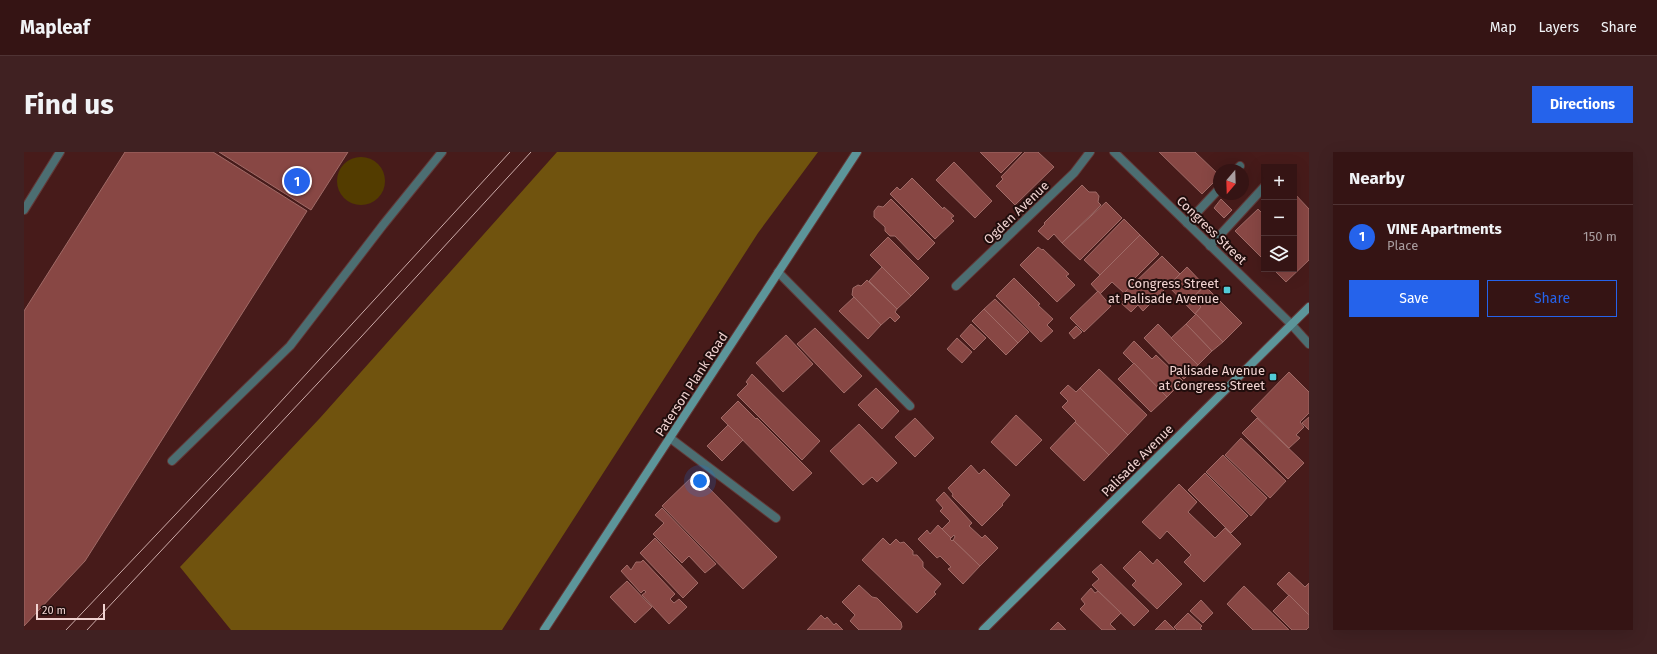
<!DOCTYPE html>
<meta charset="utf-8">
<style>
body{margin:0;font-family:"Fira Sans",sans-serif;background:#402122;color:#f1f3f6}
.controls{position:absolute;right:12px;top:12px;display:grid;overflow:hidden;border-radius:0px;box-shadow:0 4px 16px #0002}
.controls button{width:36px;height:36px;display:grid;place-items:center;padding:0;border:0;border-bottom:1px solid #4f3334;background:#351414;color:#f1f3f6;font:20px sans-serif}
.compass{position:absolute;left:1189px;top:12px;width:36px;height:36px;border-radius:50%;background:#351414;box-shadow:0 4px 16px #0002;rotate:199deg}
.scale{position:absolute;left:12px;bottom:10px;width:69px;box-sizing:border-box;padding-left:4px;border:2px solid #f1d3d1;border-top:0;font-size:11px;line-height:14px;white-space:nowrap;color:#f1d3d1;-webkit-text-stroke:3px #200d0c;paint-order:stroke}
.you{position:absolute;left:676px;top:329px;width:14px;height:14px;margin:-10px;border:3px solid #fff;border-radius:50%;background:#1a73e8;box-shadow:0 0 0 6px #1a73e833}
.badge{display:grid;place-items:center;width:26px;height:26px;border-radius:50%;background:#2563eb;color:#fff;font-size:13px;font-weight:700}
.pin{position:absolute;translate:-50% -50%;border:2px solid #fff;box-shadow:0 1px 4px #0006}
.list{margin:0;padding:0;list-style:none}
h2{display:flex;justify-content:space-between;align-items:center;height:52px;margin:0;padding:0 16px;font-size:17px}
h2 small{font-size:13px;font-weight:400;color:#aa9ea0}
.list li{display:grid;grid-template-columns:26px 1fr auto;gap:12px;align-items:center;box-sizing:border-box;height:64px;padding:0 16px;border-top:1px solid #4f3334}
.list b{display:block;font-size:15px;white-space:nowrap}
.list p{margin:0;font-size:13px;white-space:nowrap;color:#aa9ea0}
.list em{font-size:13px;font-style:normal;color:#aa9ea0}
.actions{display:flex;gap:8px;padding:12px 16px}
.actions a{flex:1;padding:9px 0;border:1px solid #2563eb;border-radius:0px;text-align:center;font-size:14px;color:#2563eb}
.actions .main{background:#2563eb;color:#fff}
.icon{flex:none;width:22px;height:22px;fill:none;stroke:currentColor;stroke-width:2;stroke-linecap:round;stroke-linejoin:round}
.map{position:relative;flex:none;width:1285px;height:478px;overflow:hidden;border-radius:0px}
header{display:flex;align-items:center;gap:24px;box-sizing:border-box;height:56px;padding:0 20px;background:#351414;border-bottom:1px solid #4f3334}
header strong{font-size:19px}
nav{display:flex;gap:22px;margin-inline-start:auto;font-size:14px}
.intro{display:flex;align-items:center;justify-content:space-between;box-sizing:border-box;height:96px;padding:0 24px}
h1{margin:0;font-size:28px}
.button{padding:10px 18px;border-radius:0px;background:#2563eb;color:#fff;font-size:14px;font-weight:700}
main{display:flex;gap:24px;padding:0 24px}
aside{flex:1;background:#351414;border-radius:0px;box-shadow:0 4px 16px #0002}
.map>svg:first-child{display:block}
</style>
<header>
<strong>Mapleaf</strong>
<nav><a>Map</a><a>Layers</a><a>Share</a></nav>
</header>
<div class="intro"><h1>Find us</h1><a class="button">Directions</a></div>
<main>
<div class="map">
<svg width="1285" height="478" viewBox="0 0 1285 478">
<rect width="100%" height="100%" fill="#471b1a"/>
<circle fill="#533c00" cx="337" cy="29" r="24"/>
<path fill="#70530e" d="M533 0H794L734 81 478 478H207L156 415 296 266Z"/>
<g fill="#884744" stroke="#a06b67">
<path d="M101 0H189L283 59 61 409 0 474V159Z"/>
<path d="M195 0H324L287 58Z"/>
<path d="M956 0H998L977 21Z"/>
<path d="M1001 0H1014L1030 15 991 53 972 34 979 27 977 25Z"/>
<path d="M1135 0H1171L1195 23V25L1178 42Z"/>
<path d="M930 10 968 49 951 66 912 28Z"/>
<path d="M888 26 919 57 920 55 930 64 927 66 930 69 911 87 866 42 873 35 876 38Z"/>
<path d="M1058 33 1065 40H1072L1075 44 1074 50 1077 53 1038 91 1030 82 1024 88 1014 79 1021 72 1020 71Z"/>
<path d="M1270 41 1285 57V108L1262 130 1249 117H1270V89L1272 84 1270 82Z"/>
<path d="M867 47 911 91 894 108 871 84H866L861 79V75L850 65V59L854 54 859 55Z"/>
<path d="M1197 47 1208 58 1200 66 1190 56Z"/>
<path d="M1082 50 1098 66 1056 108 1038 91Z"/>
<path d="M1234 57 1240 63V108L1211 79Z"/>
<path d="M1100 67 1116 83 1076 123 1060 108Z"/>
<path d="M1116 83 1135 102 1110 127 1112 129 1100 141 1088 130 1076 142 1067 132Z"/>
<path d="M864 85 905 126 887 144 846 103Z"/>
<path d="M1014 95 1018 98 1019 97 1045 122 1042 124 1051 133 1033 150 996 113Z"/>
<path d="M1138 104 1156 122 1119 159 1114 153 1107 160 1097 151 1103 145 1100 141Z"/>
<path d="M858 115 887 144 873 157 845 129Z"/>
<path d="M1163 115 1181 134 1168 146 1177 155 1171 162 1144 134Z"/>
<path d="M990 126 1016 152 1014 153 1029 167 1023 173 1029 179 1017 190 972 144Z"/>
<path d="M843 128 873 157 871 160 876 165 871 170 866 165 857 173 828 143 829 136 834 133 837 134Z"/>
<path d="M1181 134 1218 171 1199 190 1171 162 1177 155 1168 146Z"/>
<path d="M1074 139 1087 154 1060 180 1046 166Z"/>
<path d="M830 145 857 173 844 187 815 159Z"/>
<path d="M971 147 1005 180 994 191 960 157Z"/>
<path d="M960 157 994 191 982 203 948 169Z"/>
<path d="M1172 162 1199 190 1188 199 1162 172Z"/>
<path d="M947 172 962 186 950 198 936 184Z"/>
<path d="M1134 172 1174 213 1160 227 1120 186Z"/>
<path d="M1162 172 1188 199 1174 213 1147 186Z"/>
<path d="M1052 174 1058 180 1050 187 1045 181Z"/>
<path d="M791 176 838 224 820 241 773 192Z"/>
<path d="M762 183 789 212 759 240 732 211Z"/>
<path d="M933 186 948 200 938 211 923 197Z"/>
<path d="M1110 189 1128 207 1132 203 1159 229 1143 245 1099 201Z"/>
<path d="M1110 211 1143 245 1127 260 1094 227Z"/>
<path d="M1075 217 1123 263 1104 283 1056 236Z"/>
<path d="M1265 220 1285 240V261L1276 270 1280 275 1272 283 1276 286 1265 296 1227 259Z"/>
<path d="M728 222 796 289 778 308 713 243 724 232 722 230Z"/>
<path d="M1044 233 1052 240 1056 236 1104 283 1085 303 1051 270 1052 269 1038 255 1044 249 1036 241Z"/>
<path d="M852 236 875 259 858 277 834 253Z"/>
<path d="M714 249 732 267 733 266 788 321 769 339 697 266Z"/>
<path d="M992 263 1018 288 992 314 967 290Z"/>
<path d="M1285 265V278L1278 271Z"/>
<path d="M891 266 910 286 891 305 871 285Z"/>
<path d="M1233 266 1280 311 1264 327 1218 281Z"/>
<path d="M1051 270 1085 303 1060 329 1026 296Z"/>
<path d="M835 272 873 311 853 330 848 325 839 333 806 299Z"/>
<path d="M704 273 719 288 698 309 683 294Z"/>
<path d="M1217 286 1262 329 1246 346 1201 303Z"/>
<path d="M1199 303 1243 346 1227 364 1182 320Z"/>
<path d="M947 313 955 322 960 317 986 343 978 352 979 353 958 374 928 344 929 342 924 336Z"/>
<path d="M1181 321 1224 364 1207 381 1164 338Z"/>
<path d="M671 322 753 405 719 437 638 354Z"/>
<path d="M1155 332 1173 350 1164 360 1191 386 1201 376 1217 392 1180 430 1160 410 1167 403 1143 379 1136 387 1118 370Z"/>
<path d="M920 340 948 371 945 374 958 386 961 383 974 396 956 414 929 388 931 385 930 383 927 386 918 377 926 369 916 359 919 356 912 348Z"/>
<path d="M638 356 692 412 681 421 665 404 658 411 629 382 640 371 631 363Z"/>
<path d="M914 373 927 386 926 387 928 389 929 388 956 414 939 432 924 417 927 415 916 404 913 406 894 387 903 378 906 382Z"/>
<path d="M631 386 674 431 659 446 616 401Z"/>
<path d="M859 386 866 393 872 387 876 391 880 390 889 399V403H893L899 410V415L917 432 910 440 912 442 893 461 838 408Z"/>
<path d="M1116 399 1129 412 1133 407 1158 432 1133 457 1108 433 1112 429 1099 416Z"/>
<path d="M619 408 651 442 646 447 650 451 655 447 663 455 645 472 618 443 622 440 620 438 617 441 597 419 603 413 607 418 612 410H617Z"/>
<path d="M1077 412 1125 459 1110 474 1068 433 1075 427 1068 420Z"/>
<path d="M1265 420 1281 435 1285 431V463L1253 432Z"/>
<path d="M603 429 628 455 611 471 586 445Z"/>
<path d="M835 433 848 445 853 446 877 470 878 475 876 478H835L826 469 831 463 818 450Z"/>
<path d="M1220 434 1265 478H1229L1203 452Z"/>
<path d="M1067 436 1071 441 1074 439 1097 461 1086 472 1092 478H1078L1056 457 1061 452 1057 447Z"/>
<path d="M1265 443 1285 463V475L1282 478H1268L1249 459Z"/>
<path d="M1177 448 1189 461 1179 471 1166 459Z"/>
<path d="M1164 461 1178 474 1176 476 1178 478H1153L1150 475Z"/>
<path d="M797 463 801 467 803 465 810 473 812 471 819 478H783Z"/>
<path d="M1141 468 1151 478H1131Z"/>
<path d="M1034 470 1042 478H1026Z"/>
</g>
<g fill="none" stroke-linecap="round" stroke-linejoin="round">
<defs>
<g id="service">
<path d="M1212 18 1216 14"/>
<path d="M1163 71 1195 37"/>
<path d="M1186 94 1240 35"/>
<path d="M754 120 886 254"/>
<path d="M646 286 752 366"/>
<path d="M148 309 266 194 359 73 418 0"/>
</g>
<g id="minor">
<path d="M1090 0 1267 172"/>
<path d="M0 58 36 0"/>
<path d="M932 134 1050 21 1066 0"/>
</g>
<path id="tertiary" d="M1267 172 1285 192"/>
<g id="secondary">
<path d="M520 478 833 0"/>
<path d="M959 478 1285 155"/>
</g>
</defs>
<use href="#service" stroke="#623837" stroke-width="10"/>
<use href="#minor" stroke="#623837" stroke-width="10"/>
<use href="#tertiary" stroke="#623837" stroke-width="10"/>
<use href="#secondary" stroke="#623837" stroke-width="10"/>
<use href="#service" stroke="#4c6e72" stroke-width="8"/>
<use href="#minor" stroke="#4c6e72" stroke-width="8"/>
<use href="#tertiary" stroke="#4c6e72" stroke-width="8"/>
<use href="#secondary" stroke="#5c959a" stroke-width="8"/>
<g stroke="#ccaba9" stroke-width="1">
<path d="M42 478 205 306 486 0"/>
<path d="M63 478 337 185 507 0"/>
</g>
</g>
<g fill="#52cbd7" stroke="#200d0c" stroke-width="1.5">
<rect x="1199" y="134" width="8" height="8" rx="2"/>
<rect x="1245" y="221" width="8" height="8" rx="2"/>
</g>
<g text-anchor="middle" stroke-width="4" stroke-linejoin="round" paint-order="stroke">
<g font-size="13" fill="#f1d3d1" stroke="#200d0c">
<text transform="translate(992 60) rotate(-44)" y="5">Ogden Avenue</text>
<text transform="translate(1188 78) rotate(44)" y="5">Congress Street</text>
<text transform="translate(667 232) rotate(-57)" y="5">Paterson Plank Road</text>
<text transform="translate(1113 308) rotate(-45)" y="5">Palisade Avenue</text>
</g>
<g font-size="13" fill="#f1d3d1" stroke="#200d0c" text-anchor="end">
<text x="1195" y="136">Congress Street<tspan x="1195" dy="15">at Palisade Avenue</tspan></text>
<text x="1241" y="223">Palisade Avenue<tspan x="1241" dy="15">at Congress Street</tspan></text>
</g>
</g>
</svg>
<div class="controls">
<button>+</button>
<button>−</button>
<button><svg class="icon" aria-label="layers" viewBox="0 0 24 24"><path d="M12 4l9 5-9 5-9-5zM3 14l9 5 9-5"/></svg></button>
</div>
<svg class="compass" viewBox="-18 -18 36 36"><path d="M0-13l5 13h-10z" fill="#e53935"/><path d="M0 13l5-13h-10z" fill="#aa9ea0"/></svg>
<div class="scale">20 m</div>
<div class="you"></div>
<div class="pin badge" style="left:273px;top:29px">1</div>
</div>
<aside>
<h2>Nearby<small></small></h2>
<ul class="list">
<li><span class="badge">1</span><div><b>VINE Apartments</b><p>Place</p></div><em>150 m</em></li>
</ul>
<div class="actions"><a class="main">Save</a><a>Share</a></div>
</aside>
</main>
